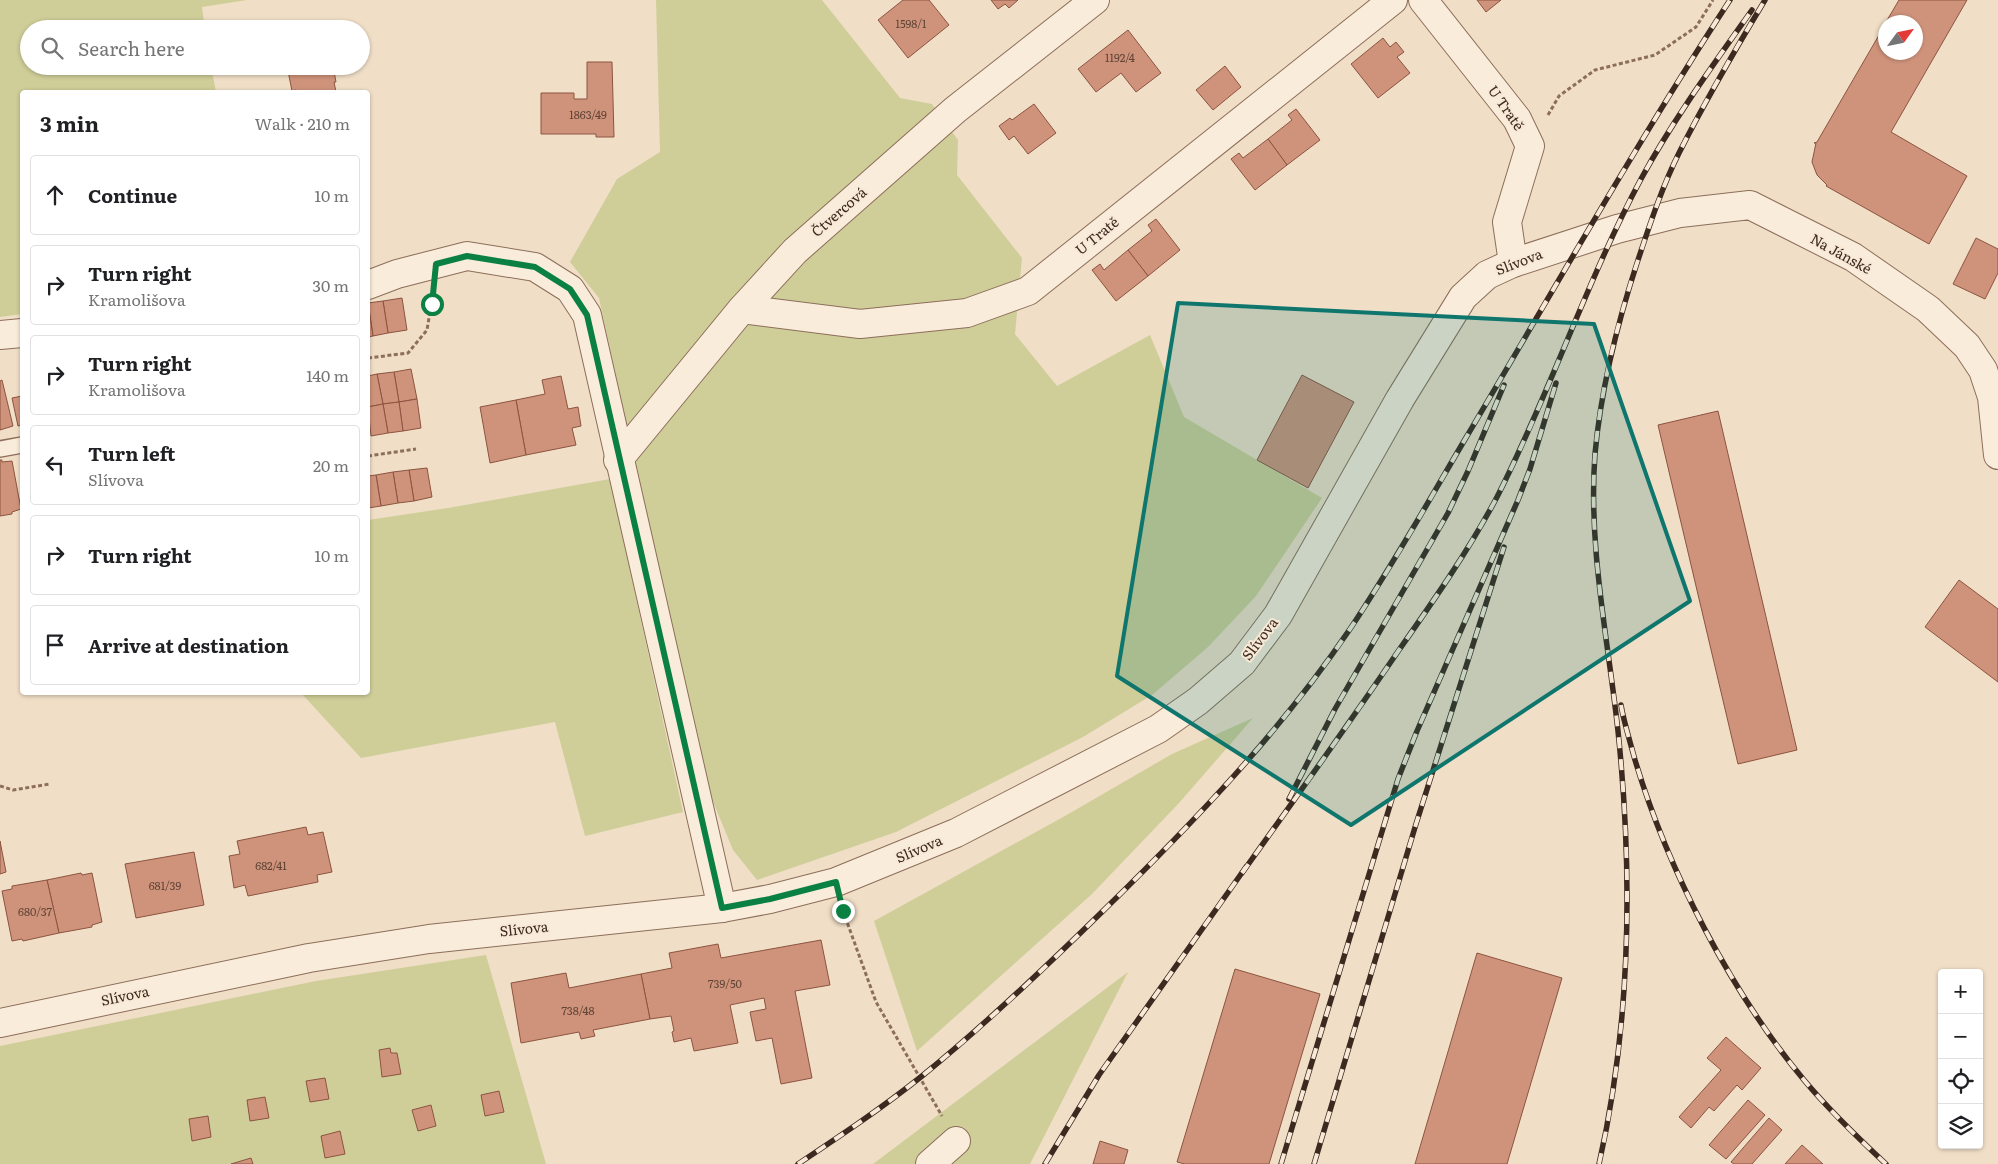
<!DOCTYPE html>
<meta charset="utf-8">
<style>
body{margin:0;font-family:Literata,serif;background:#f2f2f2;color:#202124}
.controls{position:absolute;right:15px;bottom:15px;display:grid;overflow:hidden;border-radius:5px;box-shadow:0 1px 4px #0004}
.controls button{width:45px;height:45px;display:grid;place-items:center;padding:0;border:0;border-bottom:1px solid #e0e0e0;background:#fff;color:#202124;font:25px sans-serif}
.compass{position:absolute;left:1878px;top:15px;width:45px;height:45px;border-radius:50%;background:#fff;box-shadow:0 1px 4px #0004;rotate:57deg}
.stop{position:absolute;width:15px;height:15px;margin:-11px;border:4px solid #0b8043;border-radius:50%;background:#fff}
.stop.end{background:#0b8043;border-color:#fff;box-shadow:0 1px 5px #0008}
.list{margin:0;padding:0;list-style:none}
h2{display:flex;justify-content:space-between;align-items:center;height:65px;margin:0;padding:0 20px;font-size:21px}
h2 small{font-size:16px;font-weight:400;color:#757577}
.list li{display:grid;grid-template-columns:32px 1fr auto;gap:15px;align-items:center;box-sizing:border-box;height:80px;margin:0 10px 10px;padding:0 10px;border:1px solid #e0e0e0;border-radius:5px}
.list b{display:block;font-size:19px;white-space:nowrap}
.list p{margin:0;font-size:16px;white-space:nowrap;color:#757577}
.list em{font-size:16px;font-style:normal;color:#757577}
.icon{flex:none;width:28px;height:28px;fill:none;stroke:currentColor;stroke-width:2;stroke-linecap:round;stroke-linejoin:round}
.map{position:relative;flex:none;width:1998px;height:1164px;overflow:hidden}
.search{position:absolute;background:#fff;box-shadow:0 1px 4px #0004;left:20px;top:20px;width:350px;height:55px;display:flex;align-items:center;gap:12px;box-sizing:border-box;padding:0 18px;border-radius:28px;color:#757577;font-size:19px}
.panel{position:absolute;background:#fff;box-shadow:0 1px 4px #0004;left:20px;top:90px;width:350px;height:605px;border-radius:5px}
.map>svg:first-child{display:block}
</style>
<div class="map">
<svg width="1998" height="1164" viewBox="0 0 1998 1164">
<rect width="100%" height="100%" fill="#f0dec6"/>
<g fill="#cfce99">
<path d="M0 0H247L202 7 205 29H29V66H211L216 92H22V314L0 317Z"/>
<path d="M656 0H822L900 98 932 104 958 140 957 175 1022 258 1015 334 1057 386 1150 335 1184 417 1322 498 1256 596 1208 647 1152 695 1083 737 896 832 757 880 733 850 707 787 688 708 599 298 570 262 617 179 660 152Z"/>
<path d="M610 479 683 812 585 836 555 722 361 758 301 693 368 692V520L448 508Z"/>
<path d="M1253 718 1179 803 1092 894 917 1051 874 921 1065 816 1172 754Z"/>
<path d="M486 955 546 1164H0V1046L316 981Z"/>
<path d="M1128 972 1030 1164H873Z"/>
</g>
<g fill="#cf937b" stroke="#8c5440">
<path d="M903 0H929L949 25 908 58 878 20Z"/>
<path d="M991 0H1018L1009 8 1005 4 998 9Z"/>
<path d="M1477 0H1501L1486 12Z"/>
<path d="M1899 0H1967L1891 132 1967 176 1929 244 1826 186 1827 185 1817 175 1812 162 1816 143H1814L1817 142 1886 23V52H1916V22H1886Z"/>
<path d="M1128 30 1161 73 1136 92 1121 73 1096 92 1078 69Z"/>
<path d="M1383 38 1390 47 1396 42 1404 52 1397 57 1410 73 1378 98 1351 64Z"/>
<path d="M587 62H612L614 137H596V134H541V93H574V99H587Z"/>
<path d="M287 66H333L336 82H334L336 92H297L296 90 292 91Z"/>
<path d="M1225 66 1241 87 1213 110 1196 90Z"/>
<path d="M1034 104 1056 133 1028 154 1014 136 1009 140 999 126 1010 118 1012 120Z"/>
<path d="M1296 109 1320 140 1287 165 1268 139 1292 120 1288 115Z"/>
<path d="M1268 139 1287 165 1255 190 1231 159 1239 153 1243 158Z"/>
<path d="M1156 219 1180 250 1148 276 1128 250 1152 231 1148 225Z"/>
<path d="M1976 238 1998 249V273L1985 299 1953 284Z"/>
<path d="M1128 250 1148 276 1116 301 1092 270 1100 264 1104 270Z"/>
<path d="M402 298 407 330 388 333 383 301Z"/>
<path d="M383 301 388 333 373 336 368 303Z"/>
<path d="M368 303 373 336 368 337Z"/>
<path d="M411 369 417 399 399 402 394 372Z"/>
<path d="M394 372 399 402 383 404 377 374Z"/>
<path d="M377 374 383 404 368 407V376Z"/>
<path d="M1302 375 1354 402 1308 488 1257 460Z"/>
<path d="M561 376 568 409 578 407 581 426 572 428 576 445 526 455 516 400 545 394 542 380Z"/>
<path d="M2 380 13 426 0 430V381Z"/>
<path d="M22 396V425L18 426 12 398Z"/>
<path d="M417 399 421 428 403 431 399 402Z"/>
<path d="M516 400 526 455 490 463 480 407Z"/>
<path d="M399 402 403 431 388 433 383 404Z"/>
<path d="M383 404 388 433 371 436 368 407Z"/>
<path d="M1718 411 1797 750 1738 764 1658 425Z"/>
<path d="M0 460H2V462L12 461 21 509 12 512V514L0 516Z"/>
<path d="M427 468 432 497 414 501 409 470Z"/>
<path d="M409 470 414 501 398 503 393 472Z"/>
<path d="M393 472 398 503 381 506 376 475Z"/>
<path d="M376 475 381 506 368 508V476Z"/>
<path d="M1959 580 1998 609V682L1925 627Z"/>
<path d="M306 827 308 835 323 832 332 872 317 875 318 882 248 896 245 885 234 888 229 856 240 854 237 841Z"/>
<path d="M0 841 6 872 0 874Z"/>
<path d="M194 852 204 905 136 918 125 864Z"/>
<path d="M81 873 82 875 92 873 102 922 92 925V927L59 933 47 880Z"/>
<path d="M47 880 59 933 23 941 22 939 12 941 2 891 12 889V886Z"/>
<path d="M821 940 830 985 795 991 812 1078 781 1084 772 1038 756 1041 750 1012 766 1009 764 998 730 1005 738 1043 694 1051 691 1038 674 1042 672 1032 674 1031 671 1016 650 1019 641 974 672 968 669 953 718 944 721 958Z"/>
<path d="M1477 953 1562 978 1507 1164H1415Z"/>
<path d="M1235 969 1320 994 1269 1164H1185L1177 1162Z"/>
<path d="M566 973 569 988 641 974 650 1019 593 1030 595 1036 581 1039 579 1032 521 1043 511 983Z"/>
<path d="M1726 1037 1761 1068 1742 1090 1737 1085 1714 1111 1709 1107 1691 1128 1679 1117 1721 1070 1707 1058Z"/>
<path d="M390 1048 391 1053H397L401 1074 382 1077 379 1050Z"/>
<path d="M325 1078 329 1099 310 1102 306 1081Z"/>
<path d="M499 1091 504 1112 485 1116 481 1095Z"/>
<path d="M265 1097 269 1118 250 1121 247 1100Z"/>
<path d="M1748 1100 1765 1115 1726 1159 1709 1145Z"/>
<path d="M431 1105 436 1126 418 1131 412 1110Z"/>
<path d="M208 1116 211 1137 192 1141 189 1119Z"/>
<path d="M1769 1118 1782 1130 1752 1164H1734L1731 1162Z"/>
<path d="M340 1131 345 1154 325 1158 321 1136Z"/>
<path d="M1100 1141 1128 1150 1124 1164H1093Z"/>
<path d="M1802 1145 1823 1164H1785Z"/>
<path d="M251 1158 253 1164H231Z"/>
</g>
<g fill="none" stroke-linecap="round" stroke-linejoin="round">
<defs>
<path id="lane" d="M0 449 22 445"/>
<g id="street">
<path d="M1423 0 1517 119 1530 146 1507 222 1513 263"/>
<path d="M368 285 397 274 467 256 535 267 570 289 587 315 722 908"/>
<path d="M742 309 860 324 967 313 1028 291 1393 0"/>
<path d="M0 335 22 333"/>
<path d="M618 460 742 309 795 251 955 110 1095 0"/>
<path d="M0 1023 309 958 429 939 722 908 770 899 836 882 956 833 1158 729 1198 701 1242 663 1278 615 1400 399 1463 297 1487 275 1513 263 1617 229 1680 213 1750 205 1853 257 1928 309 1967 346 1983 370 1992 397 1998 455"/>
<path d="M930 1164 956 1141"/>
</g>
</defs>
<use href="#lane" stroke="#8c6e5b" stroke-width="18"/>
<use href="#street" stroke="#8c6e5b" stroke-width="30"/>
<g stroke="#8c6e5b" stroke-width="3" stroke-dasharray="4 2.5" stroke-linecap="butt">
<path d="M1548 115 1559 96 1595 70 1655 55 1696 27 1713 0"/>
<path d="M368 358 408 353 427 330 433 294"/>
<path d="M368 456 416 449"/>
<path d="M0 786 13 790 50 784"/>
<path d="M843 911 876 1002 942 1116"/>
</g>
<use href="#lane" stroke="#faecda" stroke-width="15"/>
<use href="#street" stroke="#faecda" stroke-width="28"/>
<defs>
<g id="rail">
<path d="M1621 705C1624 723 1630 741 1635 760 1668 870 1730 991 1804 1080 1829 1110 1857 1137 1886 1164"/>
<path d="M1289 799 1335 709 1448 513 1468 471 1504 385"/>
<path d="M1242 873C1295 799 1348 725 1399 650 1434 600 1469 550 1497 497 1550 393 1586 282 1641 179 1673 120 1713 65 1752 10"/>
<path d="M798 1164C840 1136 882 1108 922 1076 986 1024 1047 966 1106 908 1195 821 1280 732 1350 629 1391 568 1427 504 1464 441 1552 293 1636 144 1730 0"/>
<path d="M1045 1164 1099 1075 1246 867"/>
<path d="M1281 1164 1398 779 1417 731 1518 500 1530 469 1556 383"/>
<path d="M1314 1164 1416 824 1504 547"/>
<path d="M1599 1164C1631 1023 1633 875 1618 731 1608 639 1588 547 1595 454 1601 387 1617 324 1638 260 1650 224 1662 187 1679 153 1705 101 1735 50 1765 0"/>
</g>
</defs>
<use href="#rail" stroke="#3c291f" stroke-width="5.5"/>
<use href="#rail" stroke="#f7e9d6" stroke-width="4" stroke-dasharray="11" stroke-linecap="butt"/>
</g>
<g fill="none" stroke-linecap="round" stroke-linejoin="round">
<path stroke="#0b8043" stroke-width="6" d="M432 304 436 264 467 256 535 267 570 289 587 315 722 908 770 899 836 882 843 911"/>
</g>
<path fill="#0f766e" fill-opacity="0.2" stroke="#0f766e" stroke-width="4" stroke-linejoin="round" d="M1178 303 1594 324 1690 601 1351 825 1117 676Z"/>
<g text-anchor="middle" stroke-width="4" stroke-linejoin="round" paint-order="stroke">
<g font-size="11" fill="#614436">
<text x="911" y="28">1598/1</text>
<text x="1120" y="62">1192/4</text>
<text x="588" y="119">1863/49</text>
<text x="271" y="870">682/41</text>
<text x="165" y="890">681/39</text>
<text x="35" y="916">680/37</text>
<text x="725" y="988">739/50</text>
<text x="578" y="1015">738/48</text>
</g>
<g font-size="14" fill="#3c291f" stroke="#f7e9d6">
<text transform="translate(1506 108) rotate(55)" y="5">U Tratě</text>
<text transform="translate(839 212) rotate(-41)" y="5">Čtvercová</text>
<text transform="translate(1097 236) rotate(-39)" y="5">U Tratě</text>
<text transform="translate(1841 254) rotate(29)" y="5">Na Jánské</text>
<text transform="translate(1519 262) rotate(-21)" y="5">Slívova</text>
<text transform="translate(1260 639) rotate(-53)" y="5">Slívova</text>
<text transform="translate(919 849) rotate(-23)" y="5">Slívova</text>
<text transform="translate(524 929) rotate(-6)" y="5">Slívova</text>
<text transform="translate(125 996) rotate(-12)" y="5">Slívova</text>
</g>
</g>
</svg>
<div class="controls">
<button>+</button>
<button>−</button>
<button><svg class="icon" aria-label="locate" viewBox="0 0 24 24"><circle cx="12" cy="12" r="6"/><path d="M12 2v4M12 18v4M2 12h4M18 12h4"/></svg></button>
<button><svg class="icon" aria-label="layers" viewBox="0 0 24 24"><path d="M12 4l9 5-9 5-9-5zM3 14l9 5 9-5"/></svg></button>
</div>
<svg class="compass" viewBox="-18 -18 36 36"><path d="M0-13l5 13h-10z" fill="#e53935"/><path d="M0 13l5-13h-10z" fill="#757577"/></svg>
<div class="stop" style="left:432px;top:304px"></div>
<div class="stop end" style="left:843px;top:911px"></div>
<div class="search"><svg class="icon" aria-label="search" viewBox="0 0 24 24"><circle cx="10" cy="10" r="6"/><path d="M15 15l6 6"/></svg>Search here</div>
<section class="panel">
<h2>3 min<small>Walk · 210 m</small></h2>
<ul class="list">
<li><svg class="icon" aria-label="ahead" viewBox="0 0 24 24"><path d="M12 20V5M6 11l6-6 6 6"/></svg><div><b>Continue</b></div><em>10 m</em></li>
<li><svg class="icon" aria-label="right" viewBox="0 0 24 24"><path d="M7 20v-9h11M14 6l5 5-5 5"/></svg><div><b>Turn right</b><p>Kramolišova</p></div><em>30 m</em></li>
<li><svg class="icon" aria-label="right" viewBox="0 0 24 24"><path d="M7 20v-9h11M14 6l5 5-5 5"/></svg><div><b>Turn right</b><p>Kramolišova</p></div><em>140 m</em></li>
<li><svg class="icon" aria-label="left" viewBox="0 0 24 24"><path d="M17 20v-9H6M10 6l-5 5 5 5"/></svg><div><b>Turn left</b><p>Slívova</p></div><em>20 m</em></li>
<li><svg class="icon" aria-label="right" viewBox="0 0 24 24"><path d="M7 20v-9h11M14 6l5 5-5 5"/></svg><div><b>Turn right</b></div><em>10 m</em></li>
<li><svg class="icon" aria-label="arrive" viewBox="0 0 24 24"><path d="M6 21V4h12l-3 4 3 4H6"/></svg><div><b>Arrive at destination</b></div></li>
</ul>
</section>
</div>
